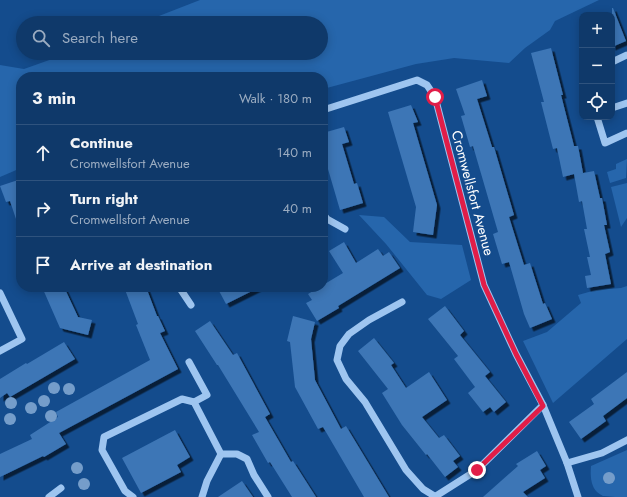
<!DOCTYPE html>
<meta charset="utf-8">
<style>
body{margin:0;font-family:Jost,sans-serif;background:#184070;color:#f1f3f6}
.controls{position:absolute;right:12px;top:12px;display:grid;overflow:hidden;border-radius:8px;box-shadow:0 2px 10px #0003}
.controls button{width:36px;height:36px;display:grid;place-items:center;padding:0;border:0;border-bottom:1px solid #2f537e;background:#0f396a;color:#f1f3f6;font:20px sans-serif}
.stop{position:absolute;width:12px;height:12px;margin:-9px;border:3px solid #e11d48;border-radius:50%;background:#fff}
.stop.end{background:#e11d48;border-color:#fff;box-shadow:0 1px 4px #0008}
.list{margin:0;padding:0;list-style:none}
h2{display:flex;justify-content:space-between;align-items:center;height:52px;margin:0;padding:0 16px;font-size:17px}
h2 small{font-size:13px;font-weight:400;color:#9bacc1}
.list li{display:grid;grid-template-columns:26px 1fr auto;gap:12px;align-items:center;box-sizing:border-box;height:56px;padding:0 16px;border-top:1px solid #2f537e}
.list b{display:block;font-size:15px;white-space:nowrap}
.list p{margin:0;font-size:13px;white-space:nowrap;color:#9bacc1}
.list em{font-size:13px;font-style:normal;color:#9bacc1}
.icon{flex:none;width:22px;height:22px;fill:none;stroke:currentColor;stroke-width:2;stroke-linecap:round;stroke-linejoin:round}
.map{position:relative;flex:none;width:627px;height:497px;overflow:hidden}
.search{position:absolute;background:#0f396a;box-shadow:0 2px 10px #0003;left:16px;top:16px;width:312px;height:44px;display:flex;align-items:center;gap:10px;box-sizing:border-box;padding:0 14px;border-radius:22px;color:#9bacc1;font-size:15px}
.panel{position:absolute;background:#0f396a;box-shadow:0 2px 10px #0003;left:16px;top:72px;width:312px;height:220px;border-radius:16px}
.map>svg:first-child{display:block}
</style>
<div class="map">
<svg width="627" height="497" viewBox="0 0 627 497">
<defs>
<filter id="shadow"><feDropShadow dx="3.5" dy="3.5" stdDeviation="0" flood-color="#0009"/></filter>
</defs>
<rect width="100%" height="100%" fill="#144c8d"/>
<g fill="#2666ac">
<path d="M200 0H599L555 21 550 30 525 48 509 63 454 58 416 64 323 89V77H21V168L0 177V65L24 69 69 53H321V23H141Z"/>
<path d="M627 159 626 178 610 183 607 172 616 169V164Z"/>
<path d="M627 183V218L621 227 611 187Z"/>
<path d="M359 215 384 217 410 242 462 245 471 280 441 299 427 295 386 244Z"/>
<path d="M627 286V339L553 403 523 341 547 332 581 303 578 295 596 290 621 288Z"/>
<path d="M627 450V497C620 497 611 497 604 496 591 492 590 478 591 466Z"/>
</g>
<g fill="#3d76b6" filter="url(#shadow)">
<path d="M612 8H613L626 41 612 47Z"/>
<path d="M551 48 563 95H561L574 146H578L583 173 578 174 594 171 600 198H602L607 225H604L610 252 605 254 611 284 587 288 585 276 591 275 587 257H590L584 229H587L582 201 579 202 574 174 563 177 557 148 553 149 541 102H544L531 53Z"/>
<path d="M482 80 487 96 477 99 492 147H494L514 215 509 217 524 265 530 263 543 304 545 303 552 319 530 328 524 314 509 262 502 264 493 234 498 232 473 146 470 147 461 116 465 115 456 89Z"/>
<path d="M411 105 418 122 413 123 437 205 433 235 413 232 416 207 388 112Z"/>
<path d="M344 127 349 142 342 144 354 184 357 183 363 203 340 210 323 152V133Z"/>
<path d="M21 179V227L19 228 10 201 6 202 0 186Z"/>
<path d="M344 242 356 263 378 249 383 256 389 252 400 268 338 306 339 308 317 321 306 303 312 300 308 294 320 287H323V285L343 273 329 251Z"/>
<path d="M42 287H64L78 317 92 320 88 335 60 328Z"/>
<path d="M124 287H146L157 316H158L165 331 160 333 178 369 59 433 66 444 44 457 43 456 0 477V454L32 439 30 435 58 417 56 412 150 360 136 325 138 324Z"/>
<path d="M217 287H260L226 304Z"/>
<path d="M445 306 464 331 460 335 490 372 485 376 506 402 494 412 490 407 483 412 468 393 475 387 454 359 458 356 428 319Z"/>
<path d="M293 316 315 322 311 339 315 380 341 429 346 426 389 497H364L323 427 318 429 295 387 290 342 287 341Z"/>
<path d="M210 321 233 355 237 353 270 414 265 417 291 462 293 461 316 497H292L270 462 268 463 252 435 259 432 218 365H217L195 331Z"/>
<path d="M374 338 394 363 391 365 406 388 429 372 447 400 422 417 439 438 444 435 460 456 453 461 458 467 445 477 427 454 426 455 402 425 382 393 388 389 358 351Z"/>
<path d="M64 342 75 359 10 397 7 393 0 398V379L26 363 27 364Z"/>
<path d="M627 372V398L603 416 606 421 581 439 569 422 594 404 591 399Z"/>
<path d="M175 430 190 457 177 465 181 472 141 493 122 458Z"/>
<path d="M537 451 546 466 540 470 545 478 523 492 528 497H483L518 466 516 464Z"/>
<path d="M242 481 253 497H218Z"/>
</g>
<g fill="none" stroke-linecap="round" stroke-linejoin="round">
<g stroke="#9ec5f0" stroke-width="7">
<path d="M612 62 627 55"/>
<path d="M612 108 627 103"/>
<path d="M323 110 417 80 427 85 435 97 484 285 516 354 543 405 567 463 578 497"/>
<path d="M597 117 605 143 627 133"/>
<path d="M323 214 327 219 345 229"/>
<path d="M179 287 191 305"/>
<path d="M0 293 22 339 0 351"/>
<path d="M402 302 369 320 349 334 340 346 337 360 346 379 365 402 406 470 423 489 436 497"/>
<path d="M189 362 207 395 194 402"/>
<path d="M567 463 602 453 627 440"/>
<path d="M436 496 477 470 543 405"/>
<path d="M49 497 61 488"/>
<path d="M133 497 125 491 102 450 104 437 182 399 194 402 221 454H237L247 459 254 475 268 497"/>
<path d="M202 497 207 481 221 454"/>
</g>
</g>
<g fill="#759dca">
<circle cx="54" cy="388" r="6"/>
<circle cx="69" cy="389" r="6"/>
<circle cx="44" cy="401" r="6"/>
<circle cx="11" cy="403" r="6"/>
<circle cx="31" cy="408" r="6"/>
<circle cx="51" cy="416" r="6"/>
<circle cx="10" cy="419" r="6"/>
<circle cx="77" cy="468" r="6"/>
<circle cx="609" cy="478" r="6"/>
<circle cx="84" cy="484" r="6"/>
</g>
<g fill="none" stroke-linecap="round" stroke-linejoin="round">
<path stroke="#e11d48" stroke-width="5" d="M435 97 484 285 516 354 543 406 477 470"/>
</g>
<g text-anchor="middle" stroke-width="3.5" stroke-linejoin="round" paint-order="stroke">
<g font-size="14" fill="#fff" stroke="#144c8d">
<text transform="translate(473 193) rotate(75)" y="5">Cromwellsfort Avenue</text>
</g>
</g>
</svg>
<div class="controls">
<button>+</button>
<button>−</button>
<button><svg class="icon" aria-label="locate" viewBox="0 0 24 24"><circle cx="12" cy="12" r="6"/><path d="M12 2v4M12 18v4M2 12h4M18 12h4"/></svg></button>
</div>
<div class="stop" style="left:435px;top:97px"></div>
<div class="stop end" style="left:477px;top:470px"></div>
<div class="search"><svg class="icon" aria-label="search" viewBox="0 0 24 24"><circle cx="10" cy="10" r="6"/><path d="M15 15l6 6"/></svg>Search here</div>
<section class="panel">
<h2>3 min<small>Walk · 180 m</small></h2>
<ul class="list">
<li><svg class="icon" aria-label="ahead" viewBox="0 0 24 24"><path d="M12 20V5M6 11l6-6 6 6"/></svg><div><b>Continue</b><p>Cromwellsfort Avenue</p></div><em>140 m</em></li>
<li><svg class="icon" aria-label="right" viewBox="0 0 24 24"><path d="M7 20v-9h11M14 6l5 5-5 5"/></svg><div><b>Turn right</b><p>Cromwellsfort Avenue</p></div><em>40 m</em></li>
<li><svg class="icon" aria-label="arrive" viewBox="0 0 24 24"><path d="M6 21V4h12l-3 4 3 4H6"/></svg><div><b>Arrive at destination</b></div></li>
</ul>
</section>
</div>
